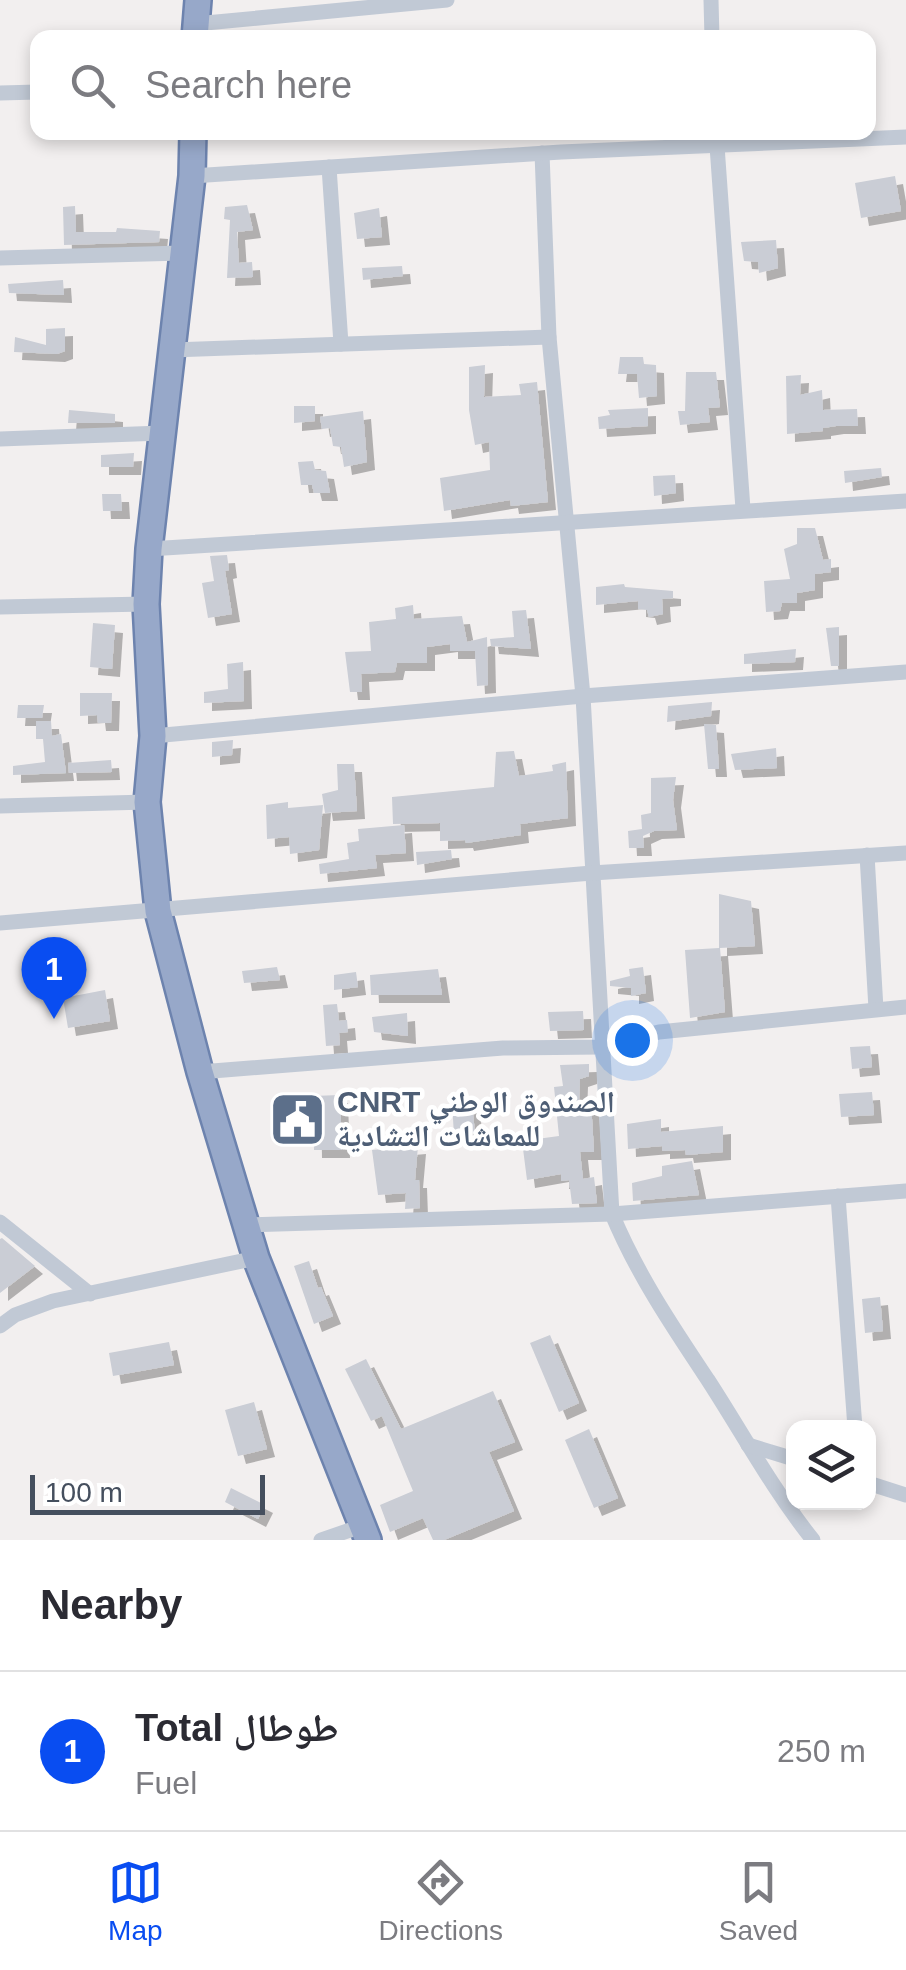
<!DOCTYPE html>
<meta charset="utf-8">
<style>
body{margin:0;font-family:Helvetica,"Noto Naskh Arabic",sans-serif;background:#f7f7f7;color:#2b2b33}
.controls{position:absolute;right:30px;bottom:30px;display:grid;overflow:hidden;border-radius:20px;box-shadow:0 5px 15px #0003}
.controls button{width:90px;height:90px;display:grid;place-items:center;padding:0;border:0;border-bottom:2px solid #e1e1e2;background:#fff;color:#2b2b33;font:50px sans-serif}
.scale{position:absolute;left:30px;bottom:25px;width:235px;box-sizing:border-box;padding-left:10px;border:5px solid #454f5e;border-top:0;font-size:28px;line-height:35px;white-space:nowrap;color:#454f5e;-webkit-text-stroke:8px #fff;paint-order:stroke}
.you{position:absolute;left:632px;top:1040px;width:35px;height:35px;margin:-25px;border:8px solid #fff;border-radius:50%;background:#1a73e8;box-shadow:0 0 0 15px #1a73e833}
.badge{display:grid;place-items:center;width:65px;height:65px;border-radius:50%;background:#094df1;color:#fff;font-size:32px;font-weight:700}
.pin{position:absolute;translate:-50% -82px;filter:drop-shadow(0 2px 5px #0008)}
.pin::after{content:'';position:absolute;top:52px;width:35px;height:30px;background:inherit;clip-path:polygon(0 0,100% 0,50% 100%)}
.list{margin:0;padding:0;list-style:none}
h2{display:flex;justify-content:space-between;align-items:center;height:130px;margin:0;padding:0 40px;font-size:42px}
h2 small{font-size:32px;font-weight:400;color:#7c7c81}
.list li{display:grid;grid-template-columns:65px 1fr auto;gap:30px;align-items:center;box-sizing:border-box;height:160px;padding:0 40px;border-top:2px solid #e1e1e2}
.list b{display:block;font-size:38px;white-space:nowrap}
.list p{margin:0;font-size:32px;white-space:nowrap;color:#7c7c81}
.list em{font-size:32px;font-style:normal;color:#7c7c81}
.icon{flex:none;width:55px;height:55px;fill:none;stroke:currentColor;stroke-width:2;stroke-linecap:round;stroke-linejoin:round}
.map{position:relative;flex:none;width:906px;height:1540px;overflow:hidden}
.search{position:absolute;background:#fff;box-shadow:0 5px 15px #0003;left:30px;right:30px;top:30px;height:110px;display:flex;align-items:center;gap:25px;box-sizing:border-box;padding:0 35px;border-radius:20px;color:#7c7c81;font-size:38px}
.sheet{height:290px;background:#fff}
nav{display:flex;justify-content:space-around;align-items:center;box-sizing:border-box;height:140px;border-top:2px solid #e1e1e2;background:#fff;font-size:28px;color:#7c7c81}
nav a{display:grid;justify-items:center;gap:5px}
nav .on{color:#094df1}
.map>svg:first-child{display:block}
</style>
<div class="map">
<svg width="906" height="1540" viewBox="0 0 906 1540">
<defs>
<filter id="shadow"><feDropShadow dx="8" dy="8" stdDeviation="0" flood-color="#0004"/></filter>
</defs>
<rect width="100%" height="100%" fill="#f2efef"/>
<g fill="#cacdd5" filter="url(#shadow)">
<path d="M895 176 901 211 861 218 855 183Z"/>
<path d="M247 205 253 230 237 232 239 263 252 262 253 277 227 278 230 220 224 219 225 207Z"/>
<path d="M75 206 76 232H116L117 228 160 231 159 242 64 245 63 207Z"/>
<path d="M379 208 382 237 357 239 354 213Z"/>
<path d="M776 240 778 268 759 273 758 262 744 261 741 242Z"/>
<path d="M402 266 403 276 363 280 362 268Z"/>
<path d="M63 280 64 295 9 293 8 284Z"/>
<path d="M65 328V351L57 354 14 352 15 337 46 345V329Z"/>
<path d="M620 357H643L644 364 656 365 657 396 639 398 637 374H618Z"/>
<path d="M485 365 484 397 521 395 519 384 537 382 548 502 511 506 510 500 444 511 440 478 490 470 489 442 475 445 469 410V367Z"/>
<path d="M686 372H716L720 407 708 408 710 422 680 425 678 411H685Z"/>
<path d="M801 375 800 395 822 390 823 410 857 409 858 426H836L823 428V431L787 434 786 376Z"/>
<path d="M294 406H315V421L294 423Z"/>
<path d="M648 408V426L599 429 598 417 610 415 608 410Z"/>
<path d="M69 410 115 414V423H68Z"/>
<path d="M363 411 367 462 344 467 341 447 333 446 330 428 322 429 320 417Z"/>
<path d="M134 453 133 467H101V455Z"/>
<path d="M313 461 315 470 326 471 330 493H314L312 485H301L298 462Z"/>
<path d="M881 468 882 477 845 483 844 471Z"/>
<path d="M675 475 676 493 654 496 653 476Z"/>
<path d="M102 494H121L122 511H103Z"/>
<path d="M797 528H815L823 560 831 559V572L815 574V590L797 593V603H782L780 611 766 612 764 581 790 579 784 549 797 544Z"/>
<path d="M227 555 229 570 225 571 232 614 208 618 202 583 214 581 210 556Z"/>
<path d="M624 584 625 587 673 591V598L662 599 663 614 649 617 647 610 638 609V601L596 605V587Z"/>
<path d="M413 605 414 619 462 616 467 642 487 637 488 685 477 686 475 651H450V644L427 647V663H397L395 672 361 674 362 692H350L345 652 371 651 369 622 396 619 395 608Z"/>
<path d="M526 610 531 649 491 646 490 639 514 637 512 611Z"/>
<path d="M93 623 115 625 112 669 90 667Z"/>
<path d="M839 627V666H831L826 628Z"/>
<path d="M796 649 795 662 744 664V654Z"/>
<path d="M243 662 244 701 204 703V692L228 689 227 664Z"/>
<path d="M80 693H112L111 723H98L97 715 80 716Z"/>
<path d="M712 702 711 716 667 722 668 706Z"/>
<path d="M18 705H44L42 718H17Z"/>
<path d="M36 721H51L52 736 61 734 66 773 13 775V766L45 762 43 739H36Z"/>
<path d="M704 724 716 725 719 769H708Z"/>
<path d="M233 740 232 755 212 757V742Z"/>
<path d="M776 748 777 768 735 770 731 754Z"/>
<path d="M514 751 519 776 553 771 552 765 566 762 568 818 520 824 521 835 466 843 465 840 440 841V823L393 824 392 797 494 787 496 752Z"/>
<path d="M111 760 112 772 69 773 68 763Z"/>
<path d="M337 764H354L357 811 325 813 322 794 338 790Z"/>
<path d="M676 777 673 800 677 830 654 831 643 836 644 848H629L628 831 642 829 641 815 651 813V778Z"/>
<path d="M288 802V808L323 805 319 850 290 854 289 837 267 839 266 805Z"/>
<path d="M404 825 406 853 375 855 377 868 320 874 319 864 349 859 347 843 359 841 358 829Z"/>
<path d="M451 850 452 859 417 865 416 852Z"/>
<path d="M719 894 751 901 755 946 720 948 725 1012 690 1018 685 950 719 948Z"/>
<path d="M277 967 280 980 244 983 242 971Z"/>
<path d="M643 967 646 993 631 996V988L610 986V981L630 976 629 969Z"/>
<path d="M438 969 442 995H371L370 975Z"/>
<path d="M356 972 358 987 334 990V975Z"/>
<path d="M105 990 110 1021 68 1028 63 998Z"/>
<path d="M337 1004 339 1021 347 1020 348 1032 339 1033 340 1045 326 1046 323 1005Z"/>
<path d="M583 1011 584 1030 550 1031 548 1012Z"/>
<path d="M407 1013 408 1036 374 1032 372 1017Z"/>
<path d="M870 1046 872 1067 852 1069 850 1047Z"/>
<path d="M589 1064V1076L580 1079 579 1104 591 1102 594 1152H580L583 1179 594 1177 597 1203 572 1204 569 1180 561 1181V1174L527 1180 522 1141 559 1136 554 1087 563 1086 560 1065Z"/>
<path d="M872 1092 874 1115 841 1117 839 1094Z"/>
<path d="M340 1095 342 1150H314L313 1096Z"/>
<path d="M472 1104 475 1133 454 1134 452 1105Z"/>
<path d="M661 1119V1132L723 1126V1152L686 1155 685 1150 662 1151V1146L628 1149 627 1124Z"/>
<path d="M418 1146 415 1180H419L420 1208 405 1209 406 1193 378 1195 372 1150Z"/>
<path d="M692 1161 699 1195 633 1201 632 1183 662 1176V1166Z"/>
<path d="M2 1238 35 1266 0 1293V1239Z"/>
<path d="M309 1261 318 1288 321 1287 333 1316 314 1324 294 1266Z"/>
<path d="M880 1297 883 1331 865 1333 862 1299Z"/>
<path d="M550 1335 579 1403 559 1412 530 1343Z"/>
<path d="M169 1342 174 1365 113 1376 109 1353Z"/>
<path d="M366 1359 401 1429 493 1391 515 1442 489 1452 514 1511 444 1540H433L423 1518 390 1532 380 1505 413 1491 382 1416 371 1421 345 1369Z"/>
<path d="M254 1402 267 1449 238 1456 225 1410Z"/>
<path d="M589 1429 618 1498 594 1508 565 1440Z"/>
<path d="M231 1488 265 1505 258 1519 225 1502Z"/>
</g>
<g fill="none" stroke-linecap="round" stroke-linejoin="round">
<defs>
<g id="trunk">
<path d="M195 38 198 0"/>
<path d="M193 132 192 176 149 549 146 604 153 736 147 802 158 911 200 1072 256 1258 368 1540"/>
</g>
</defs>
<use href="#trunk" stroke="#6d83ae" stroke-width="30"/>
<g stroke="#c1c9d5" stroke-width="15">
<path d="M711 0 712 38"/>
<path d="M195 24 447 0"/>
<path d="M0 93 38 92"/>
<path d="M716 132 743 509"/>
<path d="M542 153 549 337 583 696 612 1214C637 1274 672 1326 708 1380 743 1434 773 1490 813 1540"/>
<path d="M329 167 341 344"/>
<path d="M192 176 561 152 906 137"/>
<path d="M0 258 183 253"/>
<path d="M172 350 549 337"/>
<path d="M0 439 162 433"/>
<path d="M149 549 906 501"/>
<path d="M0 607 146 604"/>
<path d="M153 736 583 696 906 672"/>
<path d="M0 806 147 802"/>
<path d="M867 855 876 1009"/>
<path d="M0 923 592 873 906 853"/>
<path d="M200 1072 503 1048 601 1047 659 1032 906 1007"/>
<path d="M838 1196 855 1428"/>
<path d="M0 1222 90 1294"/>
<path d="M245 1225 612 1214 906 1191"/>
<path d="M0 1326 15 1315 53 1301 256 1258"/>
<path d="M748 1445 794 1459"/>
<path d="M868 1483 906 1495"/>
<path d="M321 1540 362 1526"/>
</g>
<use href="#trunk" stroke="#97a8c9" stroke-width="25"/>
</g>
<defs>
<symbol id="civic-square" viewBox="-11 -11 22 22"><rect x="-9" y="-9" width="18" height="18" rx="4" fill="#5c6f8a" stroke="#fff"/><path d="M-.6-6.5H3V-4.5H.6V-3L4-1V1h2V6H-6V1h2V-1L-.6-3ZM-1.2 2.5V6h2.4V2.5Z" fill="#fff"/></symbol>
</defs>
<g fill-rule="evenodd">
<use href="#civic-square" x="266" y="1088" width="63" height="63"/>
</g>
<g text-anchor="middle" stroke-width="9" stroke-linejoin="round" paint-order="stroke">
<g font-size="30" font-weight="bold" fill="#4e5e75" stroke="#fff" text-anchor="start">
<text x="337" y="1112">CNRT الصندوق الوطني<tspan x="337" dy="34">للمعاشات التشادية</tspan></text>
</g>
</g>
</svg>
<div class="controls">
<button><svg class="icon" aria-label="layers" viewBox="0 0 24 24"><path d="M12 4l9 5-9 5-9-5zM3 14l9 5 9-5"/></svg></button>
</div>
<div class="scale">100 m</div>
<div class="you"></div>
<div class="pin badge" style="left:54px;top:1019px">1</div>
<div class="search"><svg class="icon" aria-label="search" viewBox="0 0 24 24"><circle cx="10" cy="10" r="6"/><path d="M15 15l6 6"/></svg>Search here</div>
</div>
<section class="sheet">
<h2>Nearby<small></small></h2>
<ul class="list">
<li><span class="badge">1</span><div><b>Total طوطال</b><p>Fuel</p></div><em>250 m</em></li>
</ul>
</section>
<nav>
<a class="on"><svg class="icon" aria-label="map" viewBox="0 0 24 24"><path d="M3 6l6-2 6 2 6-2v14l-6 2-6-2-6 2zM9 4v14M15 6v14"/></svg>Map</a>
<a><svg class="icon" aria-label="directions" viewBox="0 0 24 24"><path d="M12 3l9 9-9 9-9-9zM9 14v-3h6M13 9l2 2-2 2"/></svg>Directions</a>
<a><svg class="icon" aria-label="saved" viewBox="0 0 24 24"><path d="M7 4h10v16l-5-4-5 4z"/></svg>Saved</a>
</nav>
